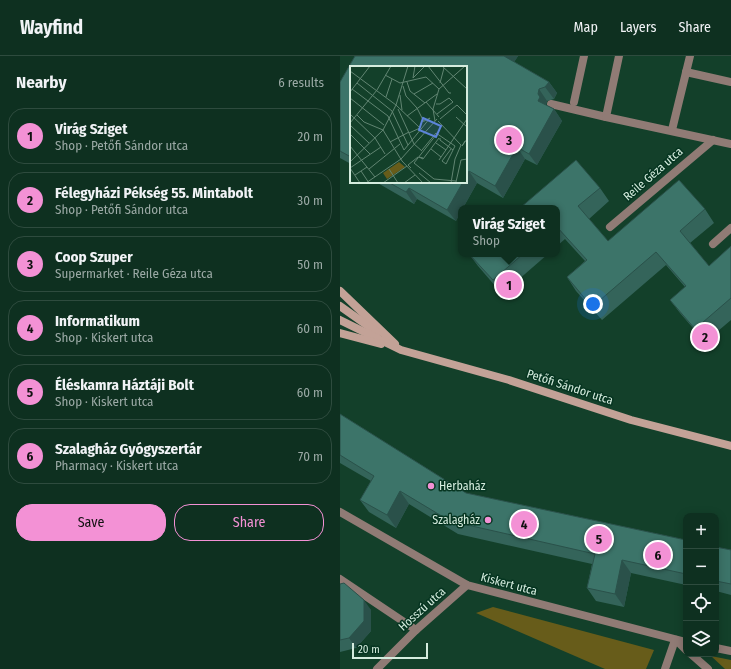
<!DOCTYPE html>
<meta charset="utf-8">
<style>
body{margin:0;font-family:"Fira Sans Condensed",sans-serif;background:#1c3c2d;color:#f1f3f6}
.controls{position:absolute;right:12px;bottom:12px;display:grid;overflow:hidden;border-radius:8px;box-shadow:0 2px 10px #0003}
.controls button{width:36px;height:36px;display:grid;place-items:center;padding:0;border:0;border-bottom:1px solid #2e4b3e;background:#0e3020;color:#f1f3f6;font:20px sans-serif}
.scale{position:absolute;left:12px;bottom:10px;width:76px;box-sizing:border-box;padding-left:4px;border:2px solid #d5ecde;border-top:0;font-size:11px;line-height:14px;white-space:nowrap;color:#d5ecde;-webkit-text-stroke:3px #063521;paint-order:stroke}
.you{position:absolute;left:253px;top:248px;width:14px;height:14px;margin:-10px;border:3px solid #fff;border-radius:50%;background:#1a73e8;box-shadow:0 0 0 6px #1a73e833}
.badge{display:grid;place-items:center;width:26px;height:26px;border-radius:50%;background:#f391d5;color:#111;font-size:13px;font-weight:700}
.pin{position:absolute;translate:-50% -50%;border:2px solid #fff;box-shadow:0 1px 4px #0006}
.popup{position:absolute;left:118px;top:149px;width:102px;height:52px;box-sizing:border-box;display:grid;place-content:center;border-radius:8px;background:#0e3020;filter:drop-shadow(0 1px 3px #0005);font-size:13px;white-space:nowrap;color:#9ba9a5}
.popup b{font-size:15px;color:#f1f3f6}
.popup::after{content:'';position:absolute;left:50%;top:100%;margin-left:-8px;border:8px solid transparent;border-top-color:#0e3020}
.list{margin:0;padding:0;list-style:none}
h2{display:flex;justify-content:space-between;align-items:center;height:52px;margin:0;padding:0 16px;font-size:17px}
h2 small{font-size:13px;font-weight:400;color:#9ba9a5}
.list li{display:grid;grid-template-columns:26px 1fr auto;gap:12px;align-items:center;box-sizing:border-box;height:56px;margin:0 8px 8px;padding:0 8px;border:1px solid #2e4b3e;border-radius:16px}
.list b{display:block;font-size:15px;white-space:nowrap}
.list p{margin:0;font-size:13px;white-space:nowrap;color:#9ba9a5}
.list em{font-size:13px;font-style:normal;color:#9ba9a5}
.actions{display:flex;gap:8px;padding:12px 16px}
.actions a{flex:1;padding:9px 0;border:1px solid #f391d5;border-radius:16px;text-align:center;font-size:14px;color:#f391d5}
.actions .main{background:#f391d5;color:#111}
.icon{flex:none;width:22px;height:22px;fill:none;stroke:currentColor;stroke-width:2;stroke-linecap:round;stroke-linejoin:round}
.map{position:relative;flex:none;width:391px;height:613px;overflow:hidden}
header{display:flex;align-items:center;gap:24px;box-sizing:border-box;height:56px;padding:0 20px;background:#0e3020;border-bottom:1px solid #2e4b3e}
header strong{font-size:19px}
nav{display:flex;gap:22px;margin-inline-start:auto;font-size:14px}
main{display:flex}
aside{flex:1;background:#0e3020}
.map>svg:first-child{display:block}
</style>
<header>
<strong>Wayfind</strong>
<nav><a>Map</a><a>Layers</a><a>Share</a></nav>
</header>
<main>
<aside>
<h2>Nearby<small>6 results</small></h2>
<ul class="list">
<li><span class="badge">1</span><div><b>Virág Sziget</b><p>Shop · Petőfi Sándor utca</p></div><em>20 m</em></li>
<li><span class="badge">2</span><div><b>Félegyházi Pékség 55. Mintabolt</b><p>Shop · Petőfi Sándor utca</p></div><em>30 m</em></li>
<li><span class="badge">3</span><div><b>Coop Szuper</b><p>Supermarket · Reile Géza utca</p></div><em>50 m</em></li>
<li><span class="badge">4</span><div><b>Informatikum</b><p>Shop · Kiskert utca</p></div><em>60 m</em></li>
<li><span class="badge">5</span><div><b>Éléskamra Háztáji Bolt</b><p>Shop · Kiskert utca</p></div><em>60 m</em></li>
<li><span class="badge">6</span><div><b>Szalagház Gyógyszertár</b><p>Pharmacy · Kiskert utca</p></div><em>70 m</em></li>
</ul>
<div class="actions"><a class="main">Save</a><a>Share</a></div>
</aside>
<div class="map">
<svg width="391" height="613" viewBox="0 0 391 613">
<rect width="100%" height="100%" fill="#13402a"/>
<g fill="#675c1a">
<path d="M153 551 314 594 306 613H265L136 557Z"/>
<path d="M371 600 391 604V613H385Z"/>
</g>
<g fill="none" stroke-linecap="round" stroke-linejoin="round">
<g stroke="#907b75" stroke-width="8">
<path d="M234 46 244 0"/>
<path d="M211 48 266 61"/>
<path d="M270 171 373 84"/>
<path d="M373 188 391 172"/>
</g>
<g stroke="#907b75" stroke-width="8">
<path d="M279 0 266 61 391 88"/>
<path d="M346 16 391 26"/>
<path d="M332 74 350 0"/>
<path d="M0 456 127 529 346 586"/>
<path d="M0 523 76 574"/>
<path d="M336 584 346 594"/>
<path d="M376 592 391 595"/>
<path d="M351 598 368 613"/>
<path d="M37 613 76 574 127 529"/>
<path d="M325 613 335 584"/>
</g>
<g stroke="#c3a297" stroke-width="8">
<path d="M0 235 55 288"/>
<path d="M0 250 38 277"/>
<path d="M0 264 61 294 169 324 291 364 391 390"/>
<path d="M0 277 41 288"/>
</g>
</g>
<g fill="#34645a">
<path d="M15 0H178L174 6 209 26 217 37 214 43 207 45 206 49 214 53 222 65 197 109 185 103 163 142 137 127 123 152H121V155L116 165 77 143 74 148 36 126H126V11H11V108L0 102V26Z"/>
<path d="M260 132 269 145 249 163 268 185 365 153 374 167 350 187 369 210 391 190V264L365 286 340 257 330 244 345 231 326 209 262 264 236 235 227 221 245 205 225 183 217 190V152Z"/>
<path d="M129 198H208L162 238 138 210Z"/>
<path d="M0 358 126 437 346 484V529L291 517 284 551 256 545 247 532 252 508 118 478 69 448 56 472 29 456 20 444 31 425 0 407Z"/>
<path d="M376 491 391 494V539L376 535Z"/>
<path d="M0 528 31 554V575L16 592 0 596Z"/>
</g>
<g fill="#2a514a">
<path d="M163 0H178L171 11Z"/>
<path d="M209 26 217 37 214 43 205 31Z"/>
<path d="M199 33 207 45 206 49 198 45V38Z"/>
<path d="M214 53 222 65 197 109 189 98Z"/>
<path d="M177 91 185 103 163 142 155 130Z"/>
<path d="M129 115 137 127 123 152H121V155L116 165 107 154 123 126H126V121Z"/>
<path d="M69 132 77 143 74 148 66 136Z"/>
<path d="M60 435 69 448 56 472 47 459Z"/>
<path d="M282 504 291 517 284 551 275 538Z"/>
<path d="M24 544 31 554V575L16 592 9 582Z"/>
</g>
<g fill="#3c7469" stroke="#2a514a">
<path d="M15 0H164L209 26 205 31 199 33 198 38 200 41 198 45 214 53 189 98 177 91 155 130 129 115 126 121V11H11V101L0 95V26Z"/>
<path d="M236 104 260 132 238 150 268 185 339 124 365 153 340 175 369 210 391 190V242L355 273 330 244 346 230 316 196 252 251 227 221 247 204 217 171V152H180Z"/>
<path d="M48 126H123L107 154 69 132 66 136Z"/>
<path d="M129 198H183L153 224Z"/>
<path d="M0 358 126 437 346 484V518L282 504 275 538 247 532 255 498 110 465 60 435 47 459 20 444 34 420 0 399Z"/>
<path d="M376 491 391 494V528L376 525Z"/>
<path d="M4 527 24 544V565L9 582 0 584V528Z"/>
</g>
<g fill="#f391d5" stroke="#063521" stroke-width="1.5">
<circle cx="91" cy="430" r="4"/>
<circle cx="148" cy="464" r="4"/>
</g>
<g text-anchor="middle" stroke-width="3" stroke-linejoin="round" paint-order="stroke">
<g font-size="12" fill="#d5ecde" stroke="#063521">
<text transform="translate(313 118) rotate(-41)" y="4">Reile Géza utca</text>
<text transform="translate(230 331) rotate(18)" y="4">Petőfi Sándor utca</text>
<text transform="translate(169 528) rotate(15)" y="4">Kiskert utca</text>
<text transform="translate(82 553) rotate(-42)" y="4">Hosszú utca</text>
</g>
<g font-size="12" fill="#d5ecde" stroke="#063521" text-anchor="start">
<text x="99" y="434">Herbaház</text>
<text x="140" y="468" text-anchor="end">Szalagház</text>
</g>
</g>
<g transform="translate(10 10)">
<rect width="117" height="117" fill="#13402a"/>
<path d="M49 96 55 101 37 113 33 107Z" fill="#675c1a"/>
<path fill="none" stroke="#618572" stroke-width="1" d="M58 0 46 39 33 64 52 95 73 117M78 0 99 27H101M92 0 117 23M0 5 46 39 70 62M35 9 50 17 76 11 89 23M63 12 75 0M63 12 65 0M57 16 60 25 75 37M7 17 42 45 58 79M90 17 94 2M53 20 56 30 67 42 74 56M2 23 38 50 54 84 80 52 74 55M0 26 20 0M64 28 83 17M50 29 52 44M36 31 42 13M0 32 34 59M76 36 89 51M86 38H90L99 32 103 36 87 48M48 43 64 78 72 85M83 43 89 23 115 0M83 43 85 55M0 48 25 72 35 88M57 50 87 28M106 51 117 61M90 53 107 39 117 49M88 55 111 79M0 57 27 24 41 0M0 59 19 77M59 67 70 62M0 68 20 88M86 69 64 97 84 113 106 115M90 72V74L103 84M115 75 112 80 117 73M40 76 59 66M86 77 96 84M0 80 25 111M81 83 91 91M72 84 86 67 105 80 96 98 92 95 101 83M73 92 69 91 73 93 89 72M51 93 87 53M89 94 117 53M0 96 33 64 14 56 7 49M0 102 31 81M0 102 10 117M61 102 58 99 68 91M19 103 50 78M39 103 48 117M11 105 19 117M69 107 81 117M5 109 17 101M106 116 111 94 117 93M16 117 51 93M33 117 57 100M54 117 65 109M101 117 105 93 111 79"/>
<path fill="#5d85da" fill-opacity="0.15" stroke="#5d85da" stroke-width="2" d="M73 52 91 60 86 71 69 64Z"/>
<rect width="117" height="117" fill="none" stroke="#d5ecde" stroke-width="2"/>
</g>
</svg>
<div class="controls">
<button>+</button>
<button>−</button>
<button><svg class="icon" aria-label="locate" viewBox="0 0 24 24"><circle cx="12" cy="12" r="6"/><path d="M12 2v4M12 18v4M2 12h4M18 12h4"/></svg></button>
<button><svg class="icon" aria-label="layers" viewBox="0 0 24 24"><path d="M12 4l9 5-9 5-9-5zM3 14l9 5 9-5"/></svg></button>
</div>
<div class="scale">20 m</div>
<div class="you"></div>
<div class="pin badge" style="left:169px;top:229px">1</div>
<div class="popup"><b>Virág Sziget</b>Shop</div>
<div class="pin badge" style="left:365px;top:281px">2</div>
<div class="pin badge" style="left:169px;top:84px">3</div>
<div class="pin badge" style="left:184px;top:468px">4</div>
<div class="pin badge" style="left:259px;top:483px">5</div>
<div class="pin badge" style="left:318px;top:499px">6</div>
</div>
</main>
